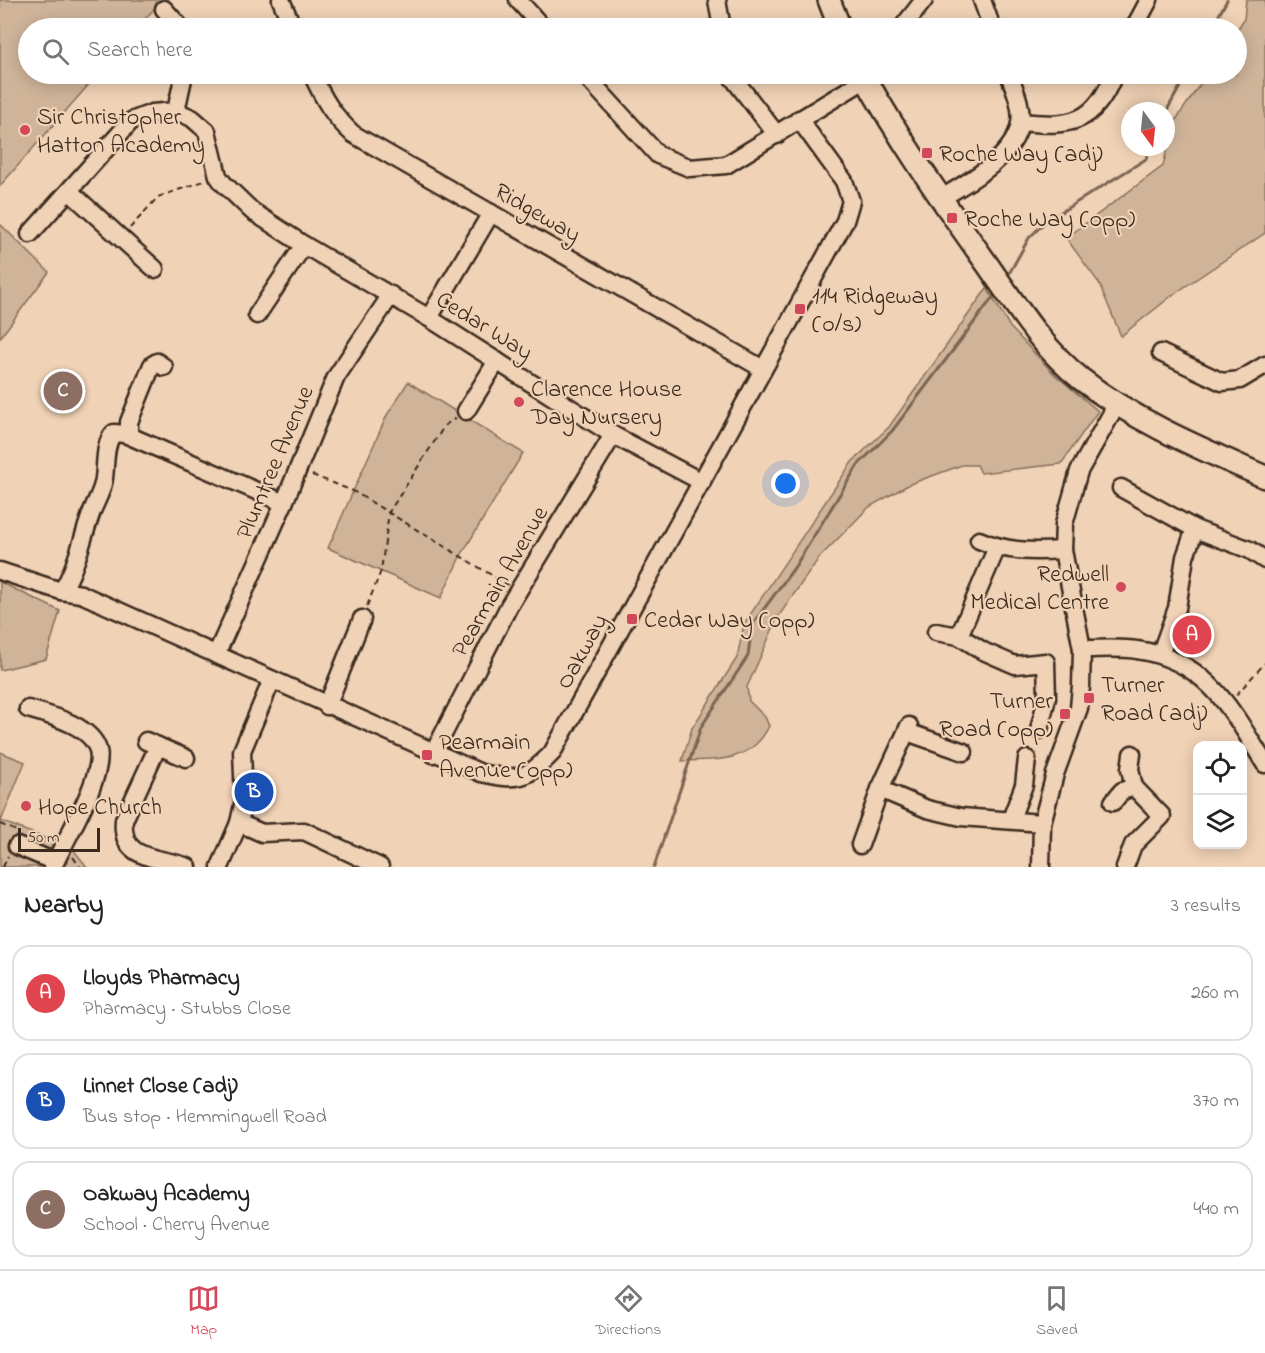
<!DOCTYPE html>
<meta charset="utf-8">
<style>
body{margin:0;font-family:"Indie Flower",sans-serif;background:#f6f6f6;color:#222}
.controls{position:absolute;right:18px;bottom:18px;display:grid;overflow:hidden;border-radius:12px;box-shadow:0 3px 15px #0003}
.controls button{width:54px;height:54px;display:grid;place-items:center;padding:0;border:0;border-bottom:2px solid #e0e0e0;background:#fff;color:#222;font:30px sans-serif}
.compass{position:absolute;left:1121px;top:102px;width:54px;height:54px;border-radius:50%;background:#fff;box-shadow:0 3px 15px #0003;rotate:165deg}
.scale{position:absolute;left:18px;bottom:15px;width:82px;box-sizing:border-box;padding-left:6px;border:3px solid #3b2a1e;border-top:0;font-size:16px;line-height:21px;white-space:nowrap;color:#3b2a1e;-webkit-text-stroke:4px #f0d2b6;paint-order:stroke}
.you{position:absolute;left:786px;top:484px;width:21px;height:21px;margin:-15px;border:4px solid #fff;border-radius:50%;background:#1a73e8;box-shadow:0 0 0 9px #1a73e833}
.badge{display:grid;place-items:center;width:39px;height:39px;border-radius:50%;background:#d1495b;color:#fff;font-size:20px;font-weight:700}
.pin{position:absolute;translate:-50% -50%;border:3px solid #fff;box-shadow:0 2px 6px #0006}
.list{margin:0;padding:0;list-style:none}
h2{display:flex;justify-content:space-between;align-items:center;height:78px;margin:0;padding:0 24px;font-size:26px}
h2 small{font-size:20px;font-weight:400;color:#767676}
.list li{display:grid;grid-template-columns:39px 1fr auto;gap:18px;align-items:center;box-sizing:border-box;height:96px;margin:0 12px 12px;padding:0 12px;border:2px solid #e0e0e0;border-radius:18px}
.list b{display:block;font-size:22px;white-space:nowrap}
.list p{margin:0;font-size:20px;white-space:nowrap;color:#767676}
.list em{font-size:20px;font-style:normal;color:#767676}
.icon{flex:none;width:33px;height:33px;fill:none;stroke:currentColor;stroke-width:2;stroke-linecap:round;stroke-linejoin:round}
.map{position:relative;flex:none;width:1265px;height:867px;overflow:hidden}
.search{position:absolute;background:#fff;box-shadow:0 3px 15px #0003;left:18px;right:18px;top:18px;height:66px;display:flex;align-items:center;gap:15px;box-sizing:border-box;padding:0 21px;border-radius:33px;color:#767676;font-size:22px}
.sheet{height:402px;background:#fff}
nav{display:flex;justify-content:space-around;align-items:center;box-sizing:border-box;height:84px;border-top:2px solid #e0e0e0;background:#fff;font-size:16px;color:#767676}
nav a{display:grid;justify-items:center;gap:3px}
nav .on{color:#d1495b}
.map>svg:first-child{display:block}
</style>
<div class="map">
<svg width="1265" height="867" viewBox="0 0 1265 867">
<rect width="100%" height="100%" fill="#f0d2b6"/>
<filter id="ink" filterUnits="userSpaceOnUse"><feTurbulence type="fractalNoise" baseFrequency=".0167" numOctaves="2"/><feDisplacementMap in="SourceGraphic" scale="12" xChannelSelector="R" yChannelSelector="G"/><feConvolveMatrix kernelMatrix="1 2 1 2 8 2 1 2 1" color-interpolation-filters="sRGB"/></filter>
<g filter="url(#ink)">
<g fill="#cfb49a" stroke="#856f5c" stroke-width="1.5">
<path d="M0 0H162L137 28H28V74H98L0 186Z"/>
<path d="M1246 0H1265V233L1174 294 1121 336 1099 283 1066 238 1163 166 1173 124 1207 74H1236L1237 30 1244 19Z"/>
<path d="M0 224 49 272 0 338Z"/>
<path d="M987 288 1010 327 1054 374 1098 411 1061 464 981 473 977 465H962L910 484 869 507 819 558 778 617 747 687 749 701 765 717 769 726C752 762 718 760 682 761L692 728 737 658 744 624 852 462 889 427Z"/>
<path d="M408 382 523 453 460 557 441 598 328 548 387 415Z"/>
<path d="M0 582 60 611 46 659 0 670Z"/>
<path d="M0 752 25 762 1 821 73 849 87 867H0Z"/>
</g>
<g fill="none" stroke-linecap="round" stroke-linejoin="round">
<g stroke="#7b6653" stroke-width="3">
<path d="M1212 28 1227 0"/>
<path d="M1166 112 1187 74"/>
<path d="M1006 279 1029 238 1045 222 1146 159 1150 147"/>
<path d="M654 867 701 727 748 656 752 625 794 568 858 465 892 431 997 292"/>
</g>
<defs>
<g id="minor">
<path d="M281 0 293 28"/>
<path d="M518 0 543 28"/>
<path d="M717 0 722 28"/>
<path d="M982 0 992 28"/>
<path d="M164 9 181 28"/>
<path d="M902 28 924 0"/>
<path d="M1134 28 1149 0"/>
<path d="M312 74C323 98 333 116 353 134L763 369"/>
<path d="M584 74 658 155 690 168 726 165 866 79"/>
<path d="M730 74 777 135"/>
<path d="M176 111 184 74"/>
<path d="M1021 122C1070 127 1095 124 1114 74"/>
<path d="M69 191 155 269"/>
<path d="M942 198C969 181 1014 158 1020 123 1023 107 1014 88 1009 74"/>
<path d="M30 234 131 121 152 113 176 111 192 118 207 131 218 176 223 183 252 211 304 245 429 318 613 435 702 482"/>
<path d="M257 315 304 245"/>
<path d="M429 318 491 213"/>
<path d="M1161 353 1222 382 1240 380 1265 365"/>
<path d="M466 411 497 361"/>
<path d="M129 435V422L152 365 157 362 164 367"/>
<path d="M1121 488 1195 529"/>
<path d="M979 540C1007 552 1032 552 1063 550"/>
<path d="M0 571 61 591 81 594 481 773C518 781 526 780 552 753L845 221 851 201 844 181 799 119"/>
<path d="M62 591C76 568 81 543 90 517 94 503 103 492 104 478 106 464 104 443 114 433L125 434 284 503"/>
<path d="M936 632 959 636 983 651 1015 665 1046 662 1047 698 1039 730"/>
<path d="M959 636 997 547"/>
<path d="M1082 649C1100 649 1120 647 1137 650 1207 660 1232 710 1265 764"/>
<path d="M216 655 284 503 336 377 391 295"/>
<path d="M1160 655 1177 608 1185 557 1195 529 1250 550 1265 560"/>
<path d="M327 706 362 619"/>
<path d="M28 709C49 715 91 725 98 750 105 776 64 841 53 867"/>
<path d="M907 732 964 752"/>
<path d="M146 741 186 758"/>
<path d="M158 746 124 820C120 862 159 856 188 867"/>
<path d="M433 754 509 606 613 435"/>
<path d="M1132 754 1130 769 1134 787"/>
<path d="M880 789 927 809 961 817 1042 823"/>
<path d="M1113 802 1122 791 1134 787 1162 816 1133 845 1125 867"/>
<path d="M1011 819 1024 785 1027 759"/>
<path d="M239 823 262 833 304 831 380 867"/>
<path d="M860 845 880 789 909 726"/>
<path d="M17 846 55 862"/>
<path d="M220 867 239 823 244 800 242 751 271 682"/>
<path d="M1041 867 1042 823 1055 774 1079 708 1081 686 1082 649 1063 550 1064 524 1079 471 1117 404"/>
</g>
<g id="major">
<path d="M829 0 840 28"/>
<path d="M863 74C899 139 943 202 987 264 1015 304 1042 348 1081 379 1136 422 1202 449 1265 477"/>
</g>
</defs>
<use href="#minor" stroke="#3b2a1e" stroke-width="21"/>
<use href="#major" stroke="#3b2a1e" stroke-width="26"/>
<g stroke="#3b2a1e" stroke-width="2" stroke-dasharray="6 4.5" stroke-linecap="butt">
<path d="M130 228 158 197 204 181"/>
<path d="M312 475 353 491 508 585"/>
<path d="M367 606 381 571 389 512 445 425 456 418"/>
<path d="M1236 695 1265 663"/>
<path d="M0 824 19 832"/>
<path d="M73 857 80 867"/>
<path d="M3 867 8 856"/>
</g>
<use href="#minor" stroke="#f0d2b6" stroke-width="16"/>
<use href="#major" stroke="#f0d2b6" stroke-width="21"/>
</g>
</g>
<g fill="#d1495b" stroke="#f0d2b6" stroke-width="2">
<circle cx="25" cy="130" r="6"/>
<rect x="921" y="147" width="12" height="12" rx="3"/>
<rect x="946" y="212" width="12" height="12" rx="3"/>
<rect x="794" y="303" width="12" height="12" rx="3"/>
<circle cx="519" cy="402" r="6"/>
<circle cx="1121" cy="587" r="6"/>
<rect x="626" y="613" width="12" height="12" rx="3"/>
<rect x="1083" y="692" width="12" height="12" rx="3"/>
<rect x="1059" y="708" width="12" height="12" rx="3"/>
<rect x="421" y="749" width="12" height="12" rx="3"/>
<circle cx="26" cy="806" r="6"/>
</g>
<g text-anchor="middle" stroke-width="4.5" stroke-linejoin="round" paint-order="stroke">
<g font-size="24" fill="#3b2a1e" stroke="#f0d2b6" text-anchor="start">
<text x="37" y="124">Sir Christopher<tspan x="37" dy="28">Hatton Academy</tspan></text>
<text x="939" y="161">Roche Way (adj)</text>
<text x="964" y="226">Roche Way (opp)</text>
<text x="812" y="303">114 Ridgeway<tspan x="812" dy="28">(o/s)</tspan></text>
<text x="531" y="396">Clarence House<tspan x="531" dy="28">Day Nursery</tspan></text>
<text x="1109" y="581" text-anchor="end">Redwell<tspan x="1109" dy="28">Medical Centre</tspan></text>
<text x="644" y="627">Cedar Way (opp)</text>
<text x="1101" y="692">Turner<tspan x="1101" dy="28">Road (adj)</tspan></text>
<text x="1053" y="708" text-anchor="end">Turner<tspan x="1053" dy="28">Road (opp)</tspan></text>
<text x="439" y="749">Pearmain<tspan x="439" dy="28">Avenue (opp)</tspan></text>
<text x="38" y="814">Hope Church</text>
</g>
<g font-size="24" fill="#3b2a1e" stroke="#f0d2b6">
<text transform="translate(538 212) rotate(30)" y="8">Ridgeway</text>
<text transform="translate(485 325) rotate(32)" y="8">Cedar Way</text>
<text transform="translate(274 462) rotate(-67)" y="8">Plumtree Avenue</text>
<text transform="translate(499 581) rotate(-60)" y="8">Pearmain Avenue</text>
<text transform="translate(581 651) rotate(-61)" y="8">Oakway</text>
</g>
</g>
</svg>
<div class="controls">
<button><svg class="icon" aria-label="locate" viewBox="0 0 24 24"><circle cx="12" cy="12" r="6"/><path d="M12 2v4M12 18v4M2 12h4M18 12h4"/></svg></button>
<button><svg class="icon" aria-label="layers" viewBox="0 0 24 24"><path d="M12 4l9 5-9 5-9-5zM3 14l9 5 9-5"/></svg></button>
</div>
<svg class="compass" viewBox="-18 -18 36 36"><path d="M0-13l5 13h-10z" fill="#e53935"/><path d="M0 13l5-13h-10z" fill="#767676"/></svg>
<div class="scale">50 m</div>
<div class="you"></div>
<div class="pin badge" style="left:1192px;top:635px;background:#e0444e">A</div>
<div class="pin badge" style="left:254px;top:792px;background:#1a4fb4">B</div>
<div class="pin badge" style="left:63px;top:391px;background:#8d6e63">C</div>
<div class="search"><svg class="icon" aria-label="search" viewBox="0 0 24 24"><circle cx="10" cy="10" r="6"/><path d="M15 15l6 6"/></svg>Search here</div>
</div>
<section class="sheet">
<h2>Nearby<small>3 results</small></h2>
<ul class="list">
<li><span class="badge" style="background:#e0444e">A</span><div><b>Lloyds Pharmacy</b><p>Pharmacy · Stubbs Close</p></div><em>260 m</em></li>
<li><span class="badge" style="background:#1a4fb4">B</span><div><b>Linnet Close (adj)</b><p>Bus stop · Hemmingwell Road</p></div><em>370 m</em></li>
<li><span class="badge" style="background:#8d6e63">C</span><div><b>Oakway Academy</b><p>School · Cherry Avenue</p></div><em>440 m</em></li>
</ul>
</section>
<nav>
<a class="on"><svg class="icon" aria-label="map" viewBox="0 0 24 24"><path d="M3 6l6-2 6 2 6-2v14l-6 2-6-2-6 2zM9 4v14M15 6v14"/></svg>Map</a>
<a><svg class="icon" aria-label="directions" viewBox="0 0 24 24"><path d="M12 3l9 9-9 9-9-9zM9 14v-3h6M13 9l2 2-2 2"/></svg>Directions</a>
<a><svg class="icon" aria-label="saved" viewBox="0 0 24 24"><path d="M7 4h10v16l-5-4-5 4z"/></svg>Saved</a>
</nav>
